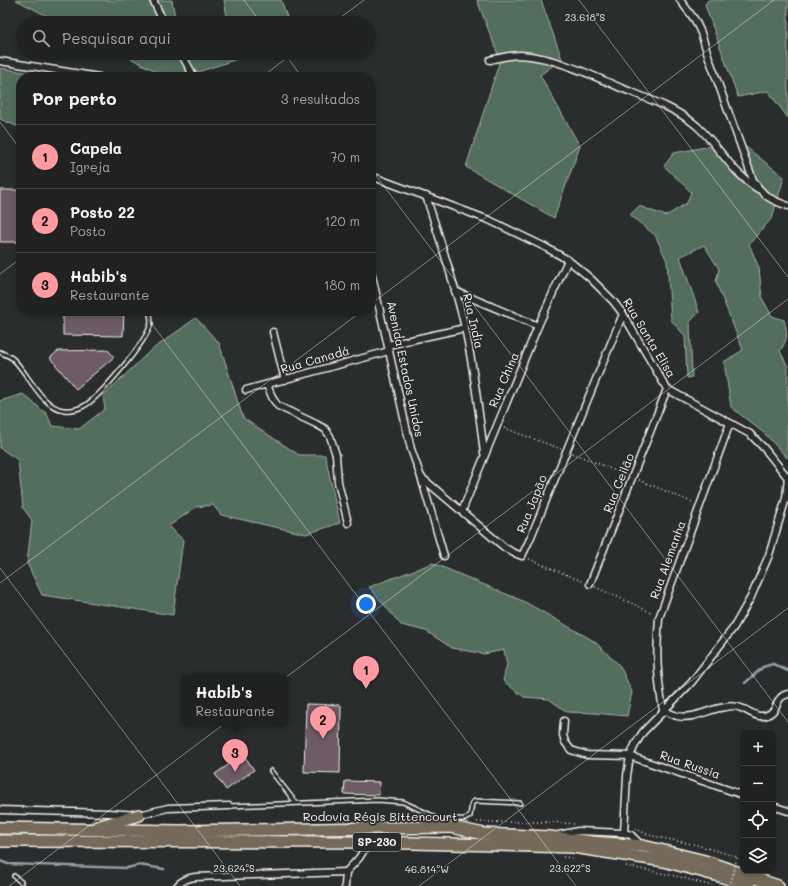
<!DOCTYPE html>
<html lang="pt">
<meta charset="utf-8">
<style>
body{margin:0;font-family:Mali,sans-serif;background:#2d2f2f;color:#f1f3f6}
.controls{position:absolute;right:12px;bottom:12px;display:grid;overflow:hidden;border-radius:8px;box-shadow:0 2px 6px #0003}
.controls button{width:36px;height:36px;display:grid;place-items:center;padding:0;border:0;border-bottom:1px solid #3d3f40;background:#202222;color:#f1f3f6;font:20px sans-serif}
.you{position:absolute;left:366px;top:604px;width:14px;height:14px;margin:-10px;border:3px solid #fff;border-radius:50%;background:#1a73e8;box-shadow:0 0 0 6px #1a73e833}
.badge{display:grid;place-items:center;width:26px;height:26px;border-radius:50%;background:#ff9aa2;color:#111;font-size:13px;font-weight:700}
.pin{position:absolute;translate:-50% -33px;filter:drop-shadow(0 1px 2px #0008)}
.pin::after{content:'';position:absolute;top:21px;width:14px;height:12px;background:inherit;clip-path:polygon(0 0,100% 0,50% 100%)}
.popup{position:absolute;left:181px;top:674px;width:108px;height:52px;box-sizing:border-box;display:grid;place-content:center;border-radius:8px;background:#202222;filter:drop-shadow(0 1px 3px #0005);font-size:13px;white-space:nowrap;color:#a2a4a5}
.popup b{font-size:15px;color:#f1f3f6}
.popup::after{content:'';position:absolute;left:50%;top:100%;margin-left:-8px;border:8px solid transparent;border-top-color:#202222}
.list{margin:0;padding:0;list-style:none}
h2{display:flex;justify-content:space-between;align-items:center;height:52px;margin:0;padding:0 16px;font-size:17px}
h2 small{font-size:13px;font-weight:400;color:#a2a4a5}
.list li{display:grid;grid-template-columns:26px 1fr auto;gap:12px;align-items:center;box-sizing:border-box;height:64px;padding:0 16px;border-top:1px solid #3d3f40}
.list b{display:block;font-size:15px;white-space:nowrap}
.list p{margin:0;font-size:13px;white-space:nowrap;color:#a2a4a5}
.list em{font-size:13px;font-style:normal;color:#a2a4a5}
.icon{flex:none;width:22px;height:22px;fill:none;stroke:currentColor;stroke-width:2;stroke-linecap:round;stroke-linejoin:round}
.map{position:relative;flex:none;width:788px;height:886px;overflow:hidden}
.search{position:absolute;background:#202222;box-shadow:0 2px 6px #0003;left:16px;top:16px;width:360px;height:44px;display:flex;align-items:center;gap:10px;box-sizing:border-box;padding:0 14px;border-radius:22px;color:#a2a4a5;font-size:15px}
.panel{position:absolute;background:#202222;box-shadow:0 2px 6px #0003;left:16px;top:72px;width:360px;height:244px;border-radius:16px}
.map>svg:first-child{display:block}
</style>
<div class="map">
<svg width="788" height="886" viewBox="0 0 788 886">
<rect width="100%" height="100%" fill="#2a2d2e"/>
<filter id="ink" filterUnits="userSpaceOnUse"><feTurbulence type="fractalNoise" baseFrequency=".025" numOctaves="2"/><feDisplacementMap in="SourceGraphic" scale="8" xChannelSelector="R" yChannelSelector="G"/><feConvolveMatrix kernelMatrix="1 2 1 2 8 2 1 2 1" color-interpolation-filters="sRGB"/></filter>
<g filter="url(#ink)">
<g fill="#536e5d" stroke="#a4b0a2">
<path d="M16 0H172L176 23H61Z"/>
<path d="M224 0H281L289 23H206L227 17Z"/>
<path d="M477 0H541L562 59 540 75 580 146 554 218 466 167 500 60Z"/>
<path d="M708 0H788V118L768 91 738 97 705 5Z"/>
<path d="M120 53H255L183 77H167Z"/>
<path d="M0 68 54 77H21V128L0 119Z"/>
<path d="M742 144 784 177 772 218 749 244 759 268 762 298 772 316 784 320C788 334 788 339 780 351L788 367 787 458 765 434 731 407 724 362 743 350 716 282 719 269 704 245 680 257 699 312 690 322 692 377 687 378 685 336 671 320 667 261 655 235 630 215 639 206 666 216 687 203 691 192 664 166 674 153 711 146 737 176 751 169Z"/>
<path d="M196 318 219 343 243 418 299 455H325L340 523 306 534 221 515 213 505 196 507 169 526 183 540 173 615 42 595 27 563 32 520 23 508 18 460 0 448V401L23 394 47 414 52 426 79 429 105 409 103 396 150 351Z"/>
<path d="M433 563 525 602 594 641 620 666 632 692 627 716 594 713 567 712 549 699 524 697 503 681 507 664 504 650 484 654 452 648 426 631 401 625 369 587Z"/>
</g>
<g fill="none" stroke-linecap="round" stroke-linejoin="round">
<g stroke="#909fa2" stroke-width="2.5">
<path d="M745 683 763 667 773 664 788 671"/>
<path d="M0 861 8 864 127 868 139 865 164 869"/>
</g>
</g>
<g fill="#6d5c66" stroke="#f4f1e8">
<path d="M0 190H20L21 242H0Z"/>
<path d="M63 311H124L123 336 63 335Z"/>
<path d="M108 350 114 357 76 389 50 358 58 351Z"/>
<path d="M306 704 341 705 340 773 304 772Z"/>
<path d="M238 758H246L254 770 226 790 215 774Z"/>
<path d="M345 781 380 782 379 795 344 794Z"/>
</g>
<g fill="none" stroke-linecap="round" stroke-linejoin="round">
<defs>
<g id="lane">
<path d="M0 352C4 354 10 356 13 359 28 373 42 408 64 410 71 411 78 409 84 406 100 397 148 340 151 323 151 319 150 314 149 311"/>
<path d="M271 771 296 803"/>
<path d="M229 806 378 800 403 802 431 815 444 823"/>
<path d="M441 820 465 819 470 816 472 803 475 801 520 803"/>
<path d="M14 876 21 882"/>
</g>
<g id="street">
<path d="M153 0 164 23"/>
<path d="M680 0 695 20 701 33 709 58 753 180C763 196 771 200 788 206"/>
<path d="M181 53 194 77"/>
<path d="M490 60C499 58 510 55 520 55 551 56 592 75 621 88 646 98 676 108 697 126 720 147 730 171 758 189"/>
<path d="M0 61 99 77"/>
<path d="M371 176 489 220 545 247 568 260 590 278 613 301 623 314 667 389 750 434 764 448 788 478"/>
<path d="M426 196C440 240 455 284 465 328 474 369 479 411 484 453"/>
<path d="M371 271 411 449 421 477 504 547 512 552 522 556 530 539 623 314"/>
<path d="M455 291 538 326"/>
<path d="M273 332 285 380"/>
<path d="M388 345 465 328"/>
<path d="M267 385 273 399 278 406 316 424 325 429 330 436 336 455 338 482 348 523"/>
<path d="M246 390 389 351"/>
<path d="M730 423 659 618C656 652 657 676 663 710 668 712 673 715 677 716 694 720 710 708 726 707 730 706 737 706 741 708 750 711 757 719 767 715 780 710 774 697 788 694"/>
<path d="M421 477 444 556"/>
<path d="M462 511 538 326 568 260"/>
<path d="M590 584 667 389"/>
<path d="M564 721 563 735 565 742 571 750 587 755 630 756 743 795"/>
<path d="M773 806 788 811"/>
<path d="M0 810 108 813 139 815 168 808 229 806"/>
<path d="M624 833 627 776 630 756 636 743 643 732 691 683 734 627 751 597 769 555 786 498 788 476"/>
<path d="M559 835 578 831 624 833 631 835 641 845"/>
<path d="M346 872 359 858 369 842"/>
<path d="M177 886C182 880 187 878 195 877L346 872"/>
<path d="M345 886 346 872"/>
</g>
<g id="highway">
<path d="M97 827 139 815"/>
<path d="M0 828 179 831 451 827 484 834 549 837 593 842 643 846 705 861 778 886"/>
<path d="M0 841 369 842 573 847 664 861 723 877 749 886"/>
</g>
</defs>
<use href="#lane" stroke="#f4f1e8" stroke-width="6"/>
<use href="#street" stroke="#f4f1e8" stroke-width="9"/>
<use href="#highway" stroke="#f4f1e8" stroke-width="14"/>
<g stroke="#f4f1e8" stroke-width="1.5" stroke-dasharray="1 3" stroke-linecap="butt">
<path d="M504 428 561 449"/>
<path d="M572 453 626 475"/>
<path d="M639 480 694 503"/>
<path d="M529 559 584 582"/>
<path d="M595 587 638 606 653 614"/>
<path d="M477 822H551L575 824"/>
<path d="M635 829 652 836 697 845 737 857"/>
<path d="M563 857 575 858"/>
<path d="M626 866 680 877 712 886"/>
</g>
<use href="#lane" stroke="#2a2d2e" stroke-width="3"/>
<use href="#street" stroke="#2a2d2e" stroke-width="6"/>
<use href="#highway" stroke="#746a5a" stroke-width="11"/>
<path stroke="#f4f1e8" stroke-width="1.5" stroke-dasharray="1 3" stroke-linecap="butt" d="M730 886 737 857"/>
</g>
</g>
<path fill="none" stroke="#f4f1e8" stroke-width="1" stroke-opacity="0.45" d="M244 0 261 23M579 0 788 277M333 23 364 0M284 53 302 77M262 77 293 53M0 122 21 150M371 169 788 722M0 274 21 258M371 304 774 0M142 311 576 886M0 568 240 886M0 583 362 311M9 886 788 299M419 886 788 608"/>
<g text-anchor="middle" stroke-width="3.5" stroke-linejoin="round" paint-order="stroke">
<rect fill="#2a2d2e" stroke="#b7b6b0" stroke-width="1" x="353" y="833" width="48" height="18" rx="3"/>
<g font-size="11" font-weight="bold" fill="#f4f1e8">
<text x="377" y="846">SP-230</text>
</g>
<g font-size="12" fill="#f4f1e8" stroke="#2a2d2e">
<text transform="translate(473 321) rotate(77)" y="4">Rua India</text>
<text transform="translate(649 338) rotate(59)" y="4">Rua Santa Elisa</text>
<text transform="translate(315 360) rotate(-16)" y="4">Rua Canadá</text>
<text transform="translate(405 369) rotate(78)" y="4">Avenida Estados Unidos</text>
<text transform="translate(504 380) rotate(-67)" y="4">Rua China</text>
<text transform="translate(619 483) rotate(-68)" y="4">Rua Ceilão</text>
<text transform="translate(532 504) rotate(-68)" y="4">Rua Japão</text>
<text transform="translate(668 560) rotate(-70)" y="4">Rua Alemanha</text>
<text transform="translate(690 765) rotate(19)" y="4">Rua Russia</text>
<text x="380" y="821">Rodovia Régis Bittencourt</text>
</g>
</g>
<g font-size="10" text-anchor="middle" fill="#f4f1e8" stroke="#2a2d2e" stroke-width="3.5" stroke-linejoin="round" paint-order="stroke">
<text x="585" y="21">23.618°S</text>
<text x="234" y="872">23.624°S</text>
<text x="570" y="872">23.622°S</text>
<text x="427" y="873">46.814°W</text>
</g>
</svg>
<div class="controls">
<button>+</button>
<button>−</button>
<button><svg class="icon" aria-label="locate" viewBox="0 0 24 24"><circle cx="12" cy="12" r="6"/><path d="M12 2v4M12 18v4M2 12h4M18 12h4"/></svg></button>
<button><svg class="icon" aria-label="layers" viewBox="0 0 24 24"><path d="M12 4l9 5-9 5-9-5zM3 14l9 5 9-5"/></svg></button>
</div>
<div class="you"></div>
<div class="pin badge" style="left:366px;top:689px">1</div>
<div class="pin badge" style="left:323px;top:739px">2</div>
<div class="pin badge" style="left:235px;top:772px">3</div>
<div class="popup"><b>Habib's</b>Restaurante</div>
<div class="search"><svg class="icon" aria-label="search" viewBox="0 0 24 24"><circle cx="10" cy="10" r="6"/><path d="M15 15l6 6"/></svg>Pesquisar aqui</div>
<section class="panel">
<h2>Por perto<small>3 resultados</small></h2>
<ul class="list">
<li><span class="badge">1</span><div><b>Capela</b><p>Igreja</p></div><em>70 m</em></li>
<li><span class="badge">2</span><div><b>Posto 22</b><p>Posto</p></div><em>120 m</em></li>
<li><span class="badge">3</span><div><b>Habib's</b><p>Restaurante</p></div><em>180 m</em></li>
</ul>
</section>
</div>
